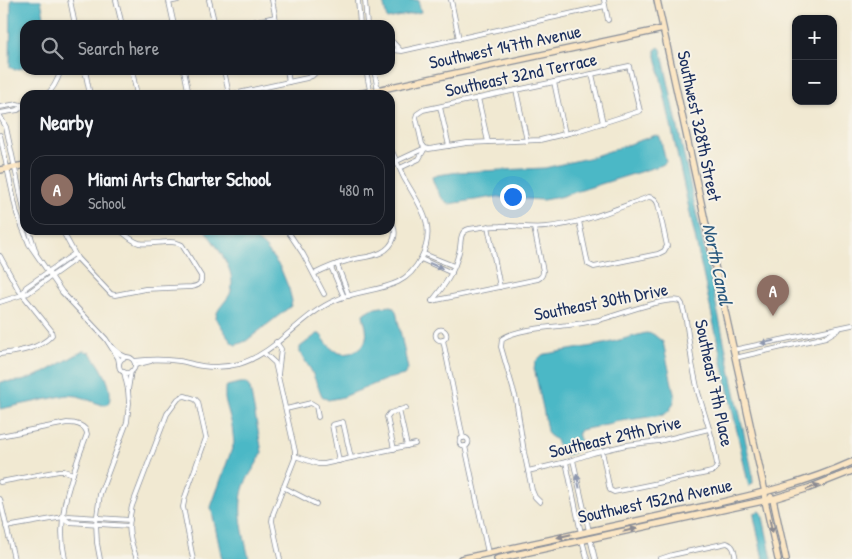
<!DOCTYPE html>
<meta charset="utf-8">
<style>
body{margin:0;font-family:"Patrick Hand",sans-serif;background:#242831;color:#f1f3f6}
.controls{position:absolute;right:15px;top:15px;display:grid;overflow:hidden;border-radius:10px;box-shadow:0 1px 4px #0004}
.controls button{width:45px;height:45px;display:grid;place-items:center;padding:0;border:0;border-bottom:1px solid #363941;background:#171b24;color:#f1f3f6;font:25px sans-serif}
.you{position:absolute;left:512px;top:196px;width:18px;height:18px;margin:-12px;border:4px solid #fff;border-radius:50%;background:#1a73e8;box-shadow:0 0 0 8px #1a73e833}
.badge{display:grid;place-items:center;width:32px;height:32px;border-radius:50%;background:#c8321e;color:#fff;font-size:16px;font-weight:700}
.pin{position:absolute;translate:-50% -41px;filter:drop-shadow(0 1px 2px #0008)}
.pin::after{content:'';position:absolute;top:26px;width:18px;height:15px;background:inherit;clip-path:polygon(0 0,100% 0,50% 100%)}
.list{margin:0;padding:0;list-style:none}
h2{display:flex;justify-content:space-between;align-items:center;height:65px;margin:0;padding:0 20px;font-size:21px}
h2 small{font-size:16px;font-weight:400;color:#9ea1a6}
.list li{display:grid;grid-template-columns:32px 1fr auto;gap:15px;align-items:center;box-sizing:border-box;height:70px;margin:0 10px 10px;padding:0 10px;border:1px solid #363941;border-radius:15px}
.list b{display:block;font-size:19px;white-space:nowrap}
.list p{margin:0;font-size:16px;white-space:nowrap;color:#9ea1a6}
.list em{font-size:16px;font-style:normal;color:#9ea1a6}
.icon{flex:none;width:28px;height:28px;fill:none;stroke:currentColor;stroke-width:2;stroke-linecap:round;stroke-linejoin:round}
.map{position:relative;flex:none;width:852px;height:559px;overflow:hidden}
.search{position:absolute;background:#171b24;box-shadow:0 1px 4px #0004;left:20px;top:20px;width:375px;height:55px;display:flex;align-items:center;gap:12px;box-sizing:border-box;padding:0 18px;border-radius:15px;color:#9ea1a6;font-size:19px}
.panel{position:absolute;background:#171b24;box-shadow:0 1px 4px #0004;left:20px;top:90px;width:375px;height:145px;border-radius:15px}
.map>svg:first-child{display:block}
</style>
<div class="map">
<svg width="852" height="559" viewBox="0 0 852 559">
<rect width="100%" height="100%" fill="#f7f3e8"/>
<filter id="ink" filterUnits="userSpaceOnUse"><feTurbulence type="fractalNoise" baseFrequency=".02" numOctaves="2"/><feDisplacementMap in="SourceGraphic" scale="10" xChannelSelector="R" yChannelSelector="G"/><feConvolveMatrix kernelMatrix="1 2 1 2 8 2 1 2 1" color-interpolation-filters="sRGB"/></filter>
<filter id="wash" filterUnits="userSpaceOnUse"><feTurbulence type="fractalNoise" baseFrequency=".0096" numOctaves="4" result="noise"/><feDisplacementMap in="SourceGraphic" scale="20" xChannelSelector="R" yChannelSelector="G"/><feGaussianBlur stdDeviation="1.12" result="paint"/><feColorMatrix in="noise" values="0 0 0 0 0 0 0 0 0 0 0 0 0 0 0 0 0 1.4 0 .05"/><feComposite in="paint" operator="in"/></filter>
<g filter="url(#wash)">
<rect width="100%" height="100%" fill="#f1e9d2"/>
<g fill="#4bb8c6" stroke="#337492">
<path d="M11 0H41L45 22 44 25H25V67L15 70 10 67Z"/>
<path d="M390 0H418L421 12 387 19 383 1Z"/>
<path d="M659 47 661 49 752 471 753 483 749 487 656 56 655 50Z"/>
<path d="M656 135 660 137 666 162 662 165 559 197 543 200 494 197 449 204C441 200 434 186 432 177L438 175 459 172 545 168 592 157Z"/>
<path d="M205 230H245L265 247 280 267 289 289 292 301 291 306 246 341 236 345 232 343 216 318C216 309 226 302 230 294 239 272 216 247 205 230Z"/>
<path d="M392 306 396 311 408 369 404 375 387 379 343 397 328 400 322 396 311 370 300 353V347L317 334H320C324 339 330 349 337 352 347 357 364 350 366 338 368 330 364 322 363 314 370 307 383 307 392 306Z"/>
<path d="M646 333 653 334 663 342 675 398C673 405 670 412 663 415L614 422 612 424 580 430 578 433 581 443 580 448C576 452 566 458 561 453 558 450 558 444 556 440L549 435 547 431 543 408 534 368 536 361 542 355 546 354 604 344Z"/>
<path d="M83 351 89 352C100 363 116 390 108 404L102 405 78 396 67 395 0 409V382L22 381 44 373Z"/>
<path d="M239 383H246L250 388 262 452C258 464 248 475 244 486 236 510 244 535 249 559H222L211 507 234 443 232 425 225 399V389L227 386Z"/>
<path d="M760 511 762 513 772 559H763L754 516V513Z"/>
</g>
</g>
<g filter="url(#ink)">
<g fill="none" stroke-linecap="round" stroke-linejoin="round">
<defs>
<g id="street">
<path d="M70 0 75 25"/>
<path d="M116 0 122 25"/>
<path d="M209 0 215 25"/>
<path d="M272 0 277 25"/>
<path d="M358 0 360 25"/>
<path d="M365 0 367 25"/>
<path d="M451 0 459 39"/>
<path d="M604 0 608 20"/>
<path d="M174 25 169 2 178 0"/>
<path d="M238 25 275 17"/>
<path d="M390 39 400 50"/>
<path d="M390 48 393 50 402 51 605 6"/>
<path d="M85 70 90 95"/>
<path d="M132 70 137 95"/>
<path d="M184 70 189 95"/>
<path d="M224 70 229 95"/>
<path d="M287 70 289 82"/>
<path d="M366 70 371 95"/>
<path d="M374 70 379 95"/>
<path d="M592 74 603 123"/>
<path d="M554 82 565 134"/>
<path d="M516 90 527 141"/>
<path d="M46 95C54 89 58 79 61 70"/>
<path d="M229 95 307 78 312 76 318 70"/>
<path d="M478 98 488 142"/>
<path d="M0 107 17 104 25 106"/>
<path d="M440 107 449 146"/>
<path d="M0 113 18 110 23 106"/>
<path d="M0 116 6 127 25 215"/>
<path d="M0 135 17 214 29 244 62 292 106 339 118 358 119 363"/>
<path d="M397 161 425 148 429 149 467 143 540 140 577 131 640 111 629 66 423 110 417 114 416 117 422 144 425 148"/>
<path d="M400 168 419 159 425 148"/>
<path d="M488 226 500 287"/>
<path d="M29 230 36 252"/>
<path d="M62 230 77 258 111 294 115 295 145 289 191 287C198 286 202 284 201 276L182 245C170 238 153 246 139 243 132 241 126 235 120 230"/>
<path d="M287 230 303 254 324 294"/>
<path d="M424 254 454 266"/>
<path d="M0 256 18 289 51 330 52 335C40 349 17 352 0 354"/>
<path d="M421 259 452 273"/>
<path d="M337 264 349 296"/>
<path d="M331 267 344 297"/>
<path d="M314 274C324 269 335 264 347 261 363 256 388 258 394 238 396 231 394 225 390 219"/>
<path d="M22 295 26 287 74 254"/>
<path d="M432 301C445 285 454 273 459 252 462 243 458 232 469 229 479 227 490 226 500 226 515 225 530 229 546 227 581 224 615 209 649 197 654 198 656 199 658 204L667 246 664 251 658 254 594 267 588 264 579 221"/>
<path d="M432 301 538 279C542 277 543 275 543 271L534 228"/>
<path d="M0 302 28 293 77 258"/>
<circle cx="441" cy="335" r="5.5"/>
<path d="M443 340 463 438"/>
<path d="M276 342 281 349 278 375"/>
<path d="M112 347 120 354 126 357"/>
<path d="M733 350 852 325"/>
<path d="M264 353 275 363 295 451V458L273 514 272 521 280 559"/>
<circle cx="127" cy="365" r="8"/>
<path d="M735 358 826 337 839 329"/>
<path d="M134 361C149 359 164 359 179 361 187 362 194 365 202 366 214 368 227 367 239 364 277 353 300 315 336 300 356 291 379 291 398 282 408 277 416 268 421 258 438 225 419 205 404 178 399 168 395 157 390 147"/>
<path d="M135 365 151 361"/>
<path d="M124 372 128 390"/>
<path d="M286 409 311 403 316 406 318 417"/>
<path d="M399 410 407 446"/>
<path d="M0 436 67 423C75 423 86 425 87 434 72 476 55 514 65 559"/>
<circle cx="464" cy="442" r="4.5"/>
<path d="M465 446 488 553"/>
<path d="M394 449 387 417 390 413 406 408"/>
<path d="M295 456 318 464H324L415 444"/>
<path d="M573 460 589 531"/>
<path d="M339 461 332 425 343 422 351 458"/>
<path d="M566 462 581 533"/>
<path d="M528 471 566 462 593 453 626 445 659 441 709 429"/>
<path d="M0 482 59 471H64L73 474"/>
<path d="M283 487 316 504"/>
<path d="M0 499 14 559"/>
<path d="M540 502 535 497 532 490 524 452 516 399 501 347 502 339C515 329 551 327 569 325 579 324 589 322 599 320 616 316 666 296 680 301L682 304 686 320 692 363 698 392 712 438 717 464C717 470 713 472 707 473L614 492 610 490 609 486 602 451"/>
<path d="M62 517 69 522 129 526"/>
<path d="M6 527 69 516 130 520"/>
<path d="M590 538 595 559"/>
<path d="M582 540 587 559"/>
<path d="M100 559 97 543 96 523 100 494 127 422 129 403 128 390 131 371"/>
<path d="M137 559C129 539 127 526 132 506L167 414 178 399 181 397 185 396 195 399 198 402 206 438 185 497 183 507 185 517 193 559"/>
<path d="M660 559 672 555 727 543C735 546 734 552 736 559"/>
</g>
<g id="secondary">
<path d="M657 0 709 239 765 492V501L778 559"/>
<path d="M354 95 663 29"/>
<path d="M0 170 25 165"/>
<path d="M771 497 773 499 786 559"/>
<path d="M461 559C538 542 615 526 692 509 748 496 799 486 852 462"/>
<path d="M497 559 776 498 809 488 852 471"/>
</g>
</defs>
<use href="#street" stroke="#868c98" stroke-width="5.5"/>
<use href="#secondary" stroke="#868c98" stroke-width="8"/>
<use href="#street" stroke="#fff" stroke-width="4"/>
<use href="#secondary" stroke="#fbe6c4" stroke-width="5.5"/>
</g>
<defs><path id="oneway-solid" d="M-6-.8H1V-3.2L6.5 0L1 3.2V.8H-6Z" transform="scale(1.25)"/></defs>
<g fill="#8d97ae">
<use href="#oneway-solid" transform="translate(436 266) rotate(24)"/>
<use href="#oneway-solid" transform="translate(768 342) rotate(168)"/>
<use href="#oneway-solid" transform="translate(578 481) rotate(-102)"/>
</g>
<g fill="#8b8a91">
<use href="#oneway-solid" transform="translate(813 487) rotate(-20)"/>
<use href="#oneway-solid" transform="translate(771 526) rotate(78)"/>
<use href="#oneway-solid" transform="translate(630 530) rotate(-13)"/>
<use href="#oneway-solid" transform="translate(564 536) rotate(167)"/>
</g>
</g>
<g text-anchor="middle" stroke-width="4" stroke-linejoin="round" paint-order="stroke">
<g font-size="18" fill="#1b2f5e" stroke="#f7f3e8">
<text transform="translate(505 47) rotate(-12)" y="6">Southwest 147th Avenue</text>
<text transform="translate(521 75) rotate(-12)" y="6">Southeast 32nd Terrace</text>
<text transform="translate(699 126) rotate(78)" y="6">Southwest 328th Street</text>
<text transform="translate(601 302) rotate(-11)" y="6">Southeast 30th Drive</text>
<text transform="translate(714 383) rotate(78)" y="6">Southeast 7th Place</text>
<text transform="translate(615 437) rotate(-13)" y="6">Southeast 29th Drive</text>
<text transform="translate(655 501) rotate(-12)" y="6">Southwest 152nd Avenue</text>
</g>
<g font-size="19" font-style="italic" fill="#29587d" stroke="#f7f3e8">
<text transform="translate(718 264) rotate(78)" y="7">North Canal</text>
</g>
</g>
</svg>
<div class="controls">
<button>+</button>
<button>−</button>
</div>
<div class="you"></div>
<div class="pin badge" style="left:773px;top:316px;background:#8d6e63">A</div>
<div class="search"><svg class="icon" aria-label="search" viewBox="0 0 24 24"><circle cx="10" cy="10" r="6"/><path d="M15 15l6 6"/></svg>Search here</div>
<section class="panel">
<h2>Nearby<small></small></h2>
<ul class="list">
<li><span class="badge" style="background:#8d6e63">A</span><div><b>Miami Arts Charter School</b><p>School</p></div><em>480 m</em></li>
</ul>
</section>
</div>
